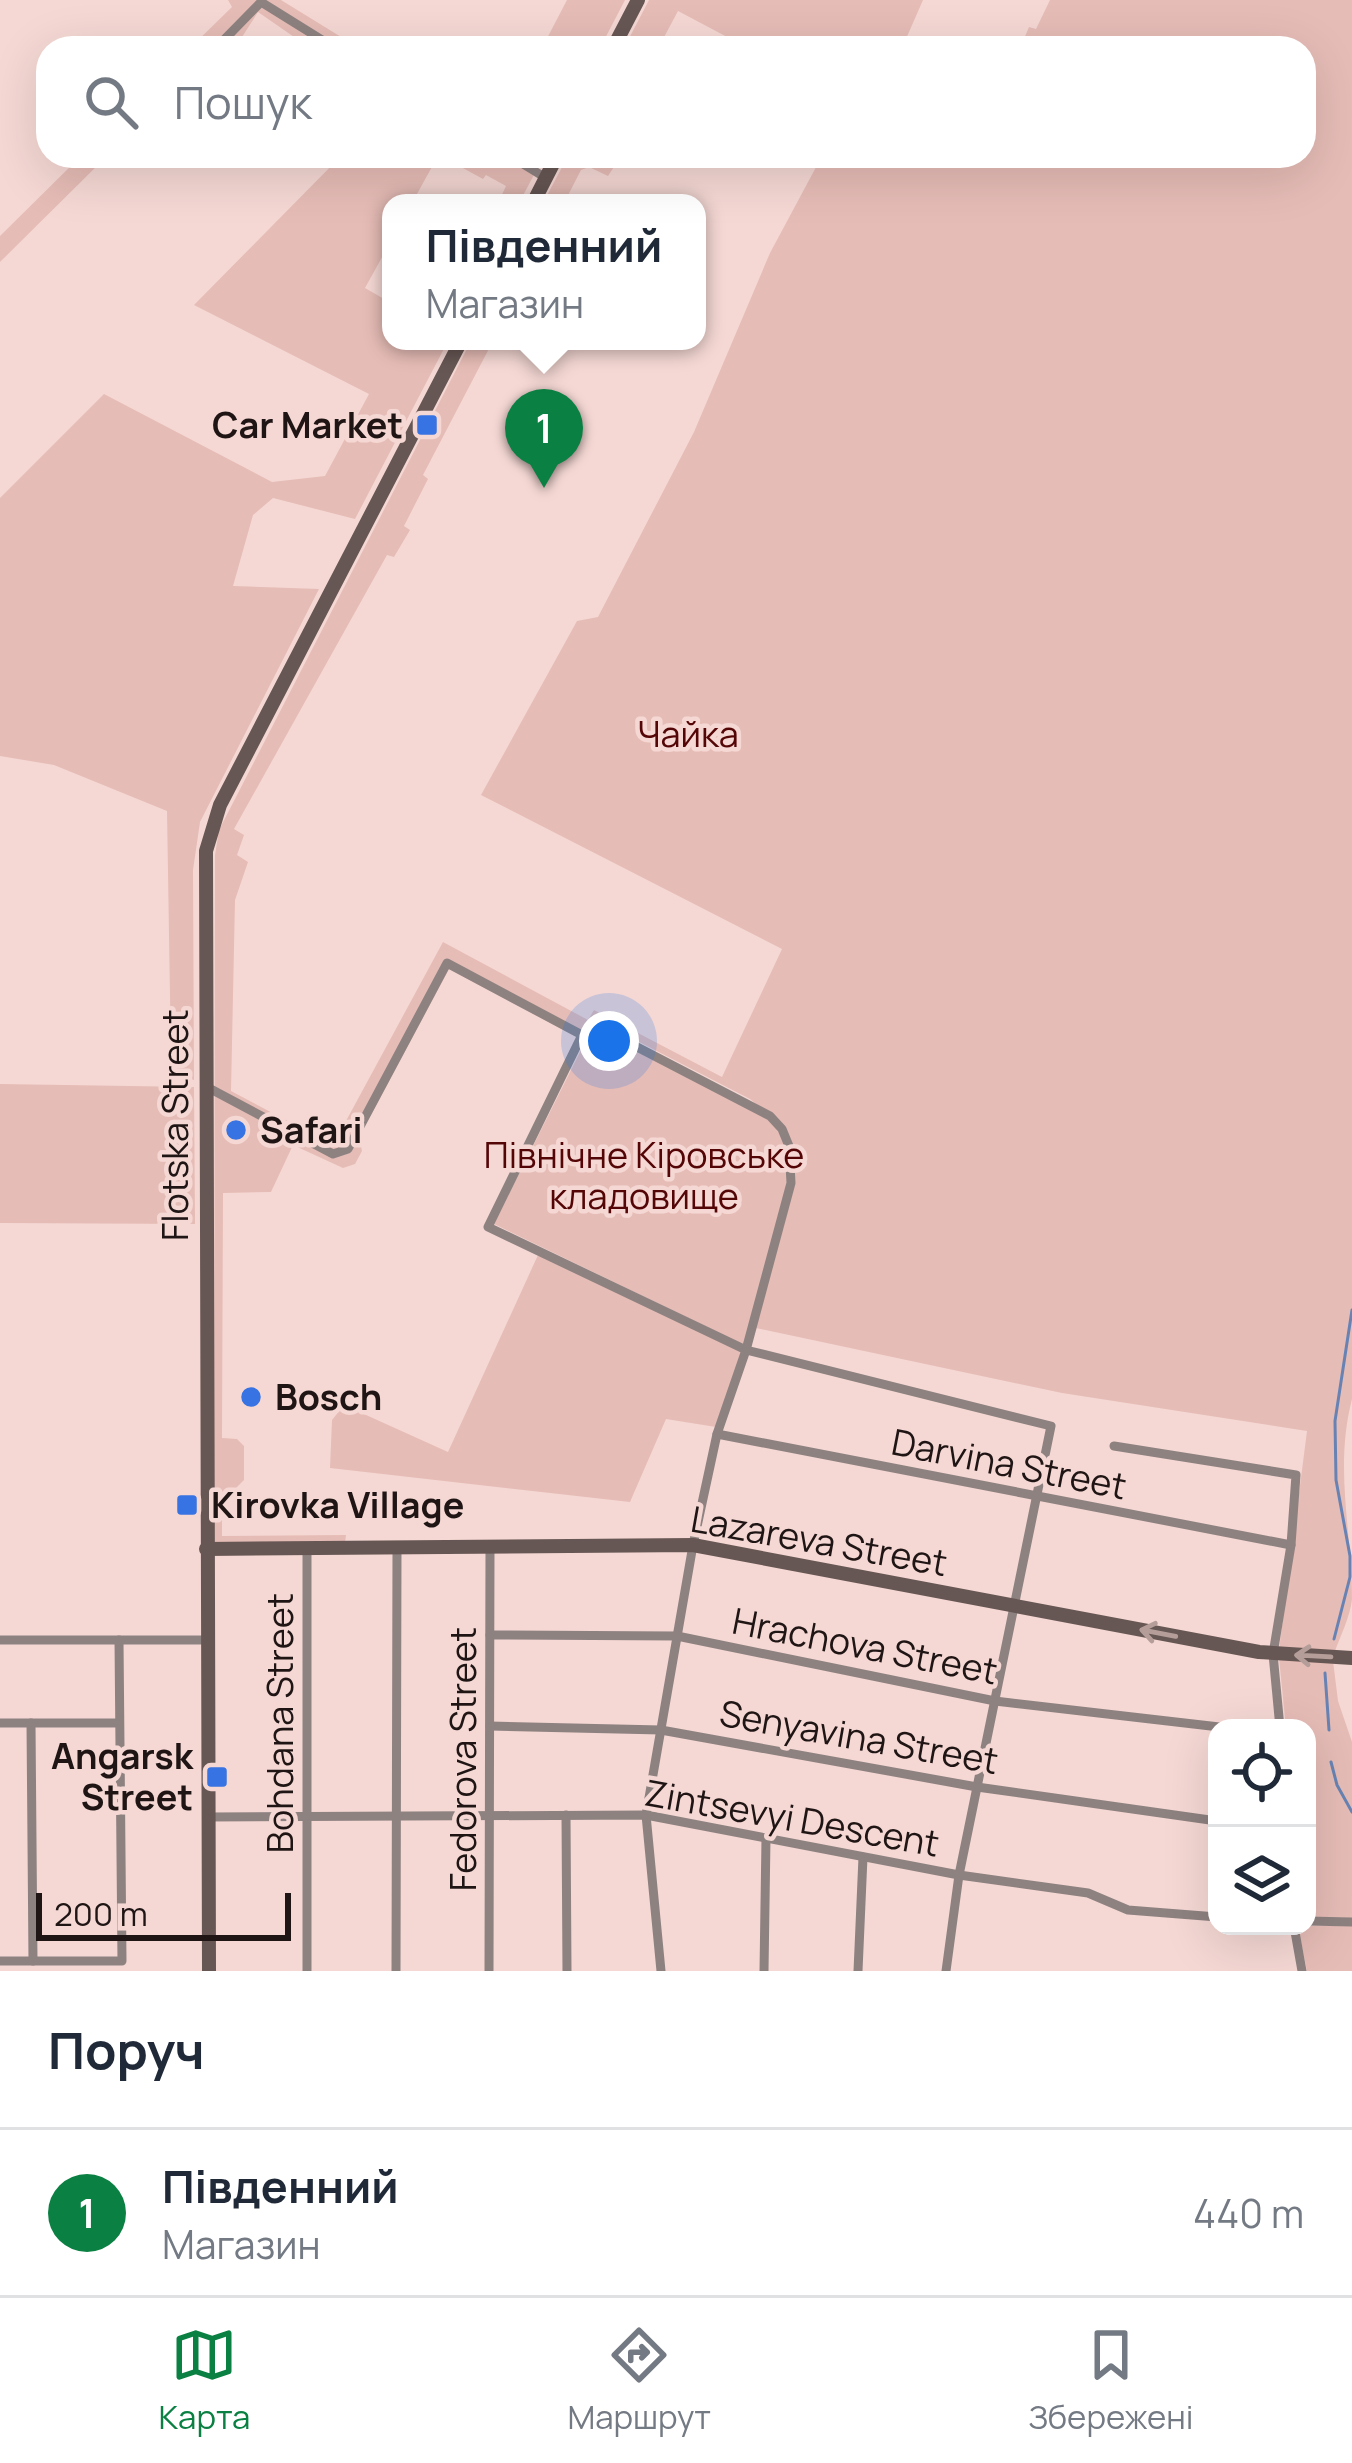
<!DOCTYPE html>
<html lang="uk">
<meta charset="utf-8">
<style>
body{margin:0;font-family:Manrope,sans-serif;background:#f6f6f7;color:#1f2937}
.controls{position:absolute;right:36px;bottom:36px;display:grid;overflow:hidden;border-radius:24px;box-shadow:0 12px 48px #0002}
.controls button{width:108px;height:108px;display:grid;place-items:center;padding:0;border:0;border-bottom:3px solid #e0e1e3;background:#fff;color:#1f2937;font:60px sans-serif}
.scale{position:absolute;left:36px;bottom:30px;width:255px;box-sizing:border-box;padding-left:12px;border:6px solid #1f1514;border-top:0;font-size:33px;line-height:42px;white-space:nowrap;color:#1f1514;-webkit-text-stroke:9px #f5d8d4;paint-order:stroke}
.you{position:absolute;left:609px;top:1041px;width:42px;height:42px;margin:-30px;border:9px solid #fff;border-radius:50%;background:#1a73e8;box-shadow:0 0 0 18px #1a73e833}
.badge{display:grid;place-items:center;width:78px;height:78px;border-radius:50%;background:#0b8043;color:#fff;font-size:39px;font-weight:700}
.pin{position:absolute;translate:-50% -99px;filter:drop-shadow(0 3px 6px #0008)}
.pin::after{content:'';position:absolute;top:63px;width:42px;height:36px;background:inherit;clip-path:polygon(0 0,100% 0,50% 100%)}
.popup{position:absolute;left:382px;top:194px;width:324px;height:156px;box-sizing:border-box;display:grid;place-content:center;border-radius:24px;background:#fff;filter:drop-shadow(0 3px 9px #0005);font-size:39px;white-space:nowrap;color:#747a83}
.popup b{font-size:45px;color:#1f2937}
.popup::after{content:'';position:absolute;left:50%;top:100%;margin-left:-24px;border:24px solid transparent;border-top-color:#fff}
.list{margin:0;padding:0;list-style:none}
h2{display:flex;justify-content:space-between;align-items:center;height:156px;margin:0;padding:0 48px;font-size:51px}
h2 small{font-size:39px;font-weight:400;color:#747a83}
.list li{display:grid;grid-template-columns:78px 1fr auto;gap:36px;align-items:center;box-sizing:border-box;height:168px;padding:0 48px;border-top:3px solid #e0e1e3}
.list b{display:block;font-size:45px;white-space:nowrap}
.list p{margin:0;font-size:39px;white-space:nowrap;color:#747a83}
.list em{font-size:39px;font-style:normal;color:#747a83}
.icon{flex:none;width:66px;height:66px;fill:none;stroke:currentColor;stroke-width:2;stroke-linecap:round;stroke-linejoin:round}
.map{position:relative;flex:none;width:1352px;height:1971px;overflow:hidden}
.search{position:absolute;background:#fff;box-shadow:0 12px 48px #0002;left:36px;right:36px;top:36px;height:132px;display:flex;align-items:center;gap:30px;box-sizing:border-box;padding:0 42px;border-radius:36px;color:#747a83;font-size:45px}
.sheet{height:324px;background:#fff}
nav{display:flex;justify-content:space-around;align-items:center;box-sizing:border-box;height:168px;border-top:3px solid #e0e1e3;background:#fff;font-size:33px;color:#747a83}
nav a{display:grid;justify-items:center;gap:6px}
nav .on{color:#0b8043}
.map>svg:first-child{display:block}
</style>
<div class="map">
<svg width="1352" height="1971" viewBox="0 0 1352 1971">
<rect width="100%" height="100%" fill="#f5d8d4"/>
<g fill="#e6bcb6">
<path d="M228 0H281L359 48H310L258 12 235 48H190L232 7Z"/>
<path d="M567 0H625L600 48H542Z"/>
<path d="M649 0H923L902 48H748L678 11 662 41 657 39 653 48H624Z"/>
<path d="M1050 0H1352V1399C1334 1469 1352 1529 1352 1599 1350 1618 1340 1636 1334 1654L1279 1650 1307 1431 1062 1393 756 1328 795 1183V1154L785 1127 750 1099 614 1029H579L575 1036 449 969 359 1137 362 1151 355 1164 343 1168 293 1145 271 1192 223 1193 222 1438 237 1439 244 1446V1480L222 1502V1536L346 1535 345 1543H214L215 855 219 830 471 341H493L423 475 428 479 404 526 410 530 394 557 387 555 234 829 244 835 237 855 248 862 235 900 231 1091 333 1145 443 942 588 1020 594 1010 722 1077 782 949 481 795 577 621 598 617 694 432 770 253 822 156H1304V48H1020L1029 27 1036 29Z"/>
<path d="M81 156H107L0 262V236Z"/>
<path d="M341 156H438L412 203H391V241L365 288 391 303V341H448L355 519 273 498 253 515 233 586 319 589 200 822 193 870 194 1080 181 1077 171 1056 167 811 54 765 0 756V498L104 394 272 482 325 476 369 394 194 305Z"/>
<path d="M441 156H544L519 203H498L506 186 486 175 483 179Z"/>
<path d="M568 156H621L608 176 589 167 581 170 564 203H543Z"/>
<path d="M614 1039C656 1060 739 1092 771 1122 781 1131 789 1150 789 1164 790 1208 756 1299 744 1345L494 1224 586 1040Z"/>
<path d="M0 1084 194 1087 195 1224 0 1223Z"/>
<path d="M538 1255 742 1351 716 1427 666 1419 630 1502 330 1468 332 1420 344 1405 448 1452Z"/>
<path d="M1279 1658 1333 1661 1338 1701 1352 1742V1918L1307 1917V1728H1286Z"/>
<path d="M1298 1926H1352V1971H1307Z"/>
</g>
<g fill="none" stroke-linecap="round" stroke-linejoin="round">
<g stroke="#6883b3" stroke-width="3">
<path d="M1334 1639 1350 1577V1556L1336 1480 1335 1421 1352 1310"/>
<path d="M1325 1673 1329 1730"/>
<path d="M1331 1762 1337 1785 1352 1812"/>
</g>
<g stroke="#8e8281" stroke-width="9">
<path d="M216 48 261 2 335 48"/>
<path d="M510 156 546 178"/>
<path d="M582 1035 488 1227 746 1350 1051 1426 959 1875 946 1971"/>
<path d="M205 1086 333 1154 348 1149 447 963 582 1035 612 1034 770 1116 782 1129 789 1146 791 1183 746 1350 717 1434 693 1545 646 1815 661 1971"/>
<path d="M717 1434 1291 1545"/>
<path d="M1114 1446 1296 1475 1291 1545 1273 1654 1280 1728"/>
<path d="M307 1548V1971"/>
<path d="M490 1635 677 1636 995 1701 1228 1728"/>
<path d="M0 1640H207"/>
<path d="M0 1723H119"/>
<path d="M31 1723 33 1961"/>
<path d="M490 1726 661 1730 977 1787 1217 1821"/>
<path d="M566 1815 567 1971"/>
<path d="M208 1817 646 1815 959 1875 1088 1893 1128 1910 1217 1917"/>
<path d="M1307 1921 1352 1922"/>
<path d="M1294 1926 1302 1971"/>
<path d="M0 1961H122L119 1640"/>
<path d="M396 1971 397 1547"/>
<path d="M489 1971 490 1547"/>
<path d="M764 1971 766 1838"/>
<path d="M858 1971 863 1857"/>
</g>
<g stroke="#675754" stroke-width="14">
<path d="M613 48 638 0"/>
<path d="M533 203 557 156"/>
<path d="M206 1549 693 1545 1259 1652 1352 1658"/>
<path d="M209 1971 206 851 220 805 461 341"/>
</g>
</g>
<defs><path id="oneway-shaft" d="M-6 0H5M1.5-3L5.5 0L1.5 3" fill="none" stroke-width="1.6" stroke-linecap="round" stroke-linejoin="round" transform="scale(3)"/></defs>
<g stroke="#b59e9a">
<use href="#oneway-shaft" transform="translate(1158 1633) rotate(-169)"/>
<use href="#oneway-shaft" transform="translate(1313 1656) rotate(-177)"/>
</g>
<g fill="#3773e2" stroke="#f5d8d4" stroke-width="4.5">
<rect x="415" y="413" width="24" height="24" rx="6"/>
<circle cx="236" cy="1130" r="12"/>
<circle cx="251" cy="1397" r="12"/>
<rect x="175" y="1493" width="24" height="24" rx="6"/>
<rect x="205" y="1765" width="24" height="24" rx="6"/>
</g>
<g text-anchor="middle" stroke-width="9" stroke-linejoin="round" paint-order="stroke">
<g font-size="36" font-weight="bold" fill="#1f1514" stroke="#f5d8d4" text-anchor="start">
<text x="403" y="438" text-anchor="end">Car Market</text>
<text x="260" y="1143">Safari</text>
<text x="275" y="1410">Bosch</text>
<text x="211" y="1518">Kirovka Village</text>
<text x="193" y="1769" text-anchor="end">Angarsk<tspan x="193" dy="41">Street</tspan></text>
</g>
<g font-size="36" fill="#540506" stroke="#f5d8d4">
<text x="688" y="747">Чайка</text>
<text x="644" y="1168">Північне Кіровське<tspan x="644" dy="41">кладовище</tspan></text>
</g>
<g font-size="36" fill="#1f1514" stroke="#f5d8d4">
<text transform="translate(175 1125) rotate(-90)" y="13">Flotska Street</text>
<text transform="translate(1009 1464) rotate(11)" y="13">Darvina Street</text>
<text transform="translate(819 1541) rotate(10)" y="13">Lazareva Street</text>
<text transform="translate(865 1646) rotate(11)" y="13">Hrachova Street</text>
<text transform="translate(280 1723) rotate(-90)" y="13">Bohdana Street</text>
<text transform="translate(859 1737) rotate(10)" y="13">Senyavina Street</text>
<text transform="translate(463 1759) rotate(-90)" y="13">Fedorova Street</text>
<text transform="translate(792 1818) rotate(10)" y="13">Zintsevyi Descent</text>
</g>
</g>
</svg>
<div class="controls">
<button><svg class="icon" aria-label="locate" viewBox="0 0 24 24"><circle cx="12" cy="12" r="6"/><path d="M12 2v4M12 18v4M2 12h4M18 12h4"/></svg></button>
<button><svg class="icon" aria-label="layers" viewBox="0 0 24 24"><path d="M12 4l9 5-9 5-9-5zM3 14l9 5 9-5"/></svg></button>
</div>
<div class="scale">200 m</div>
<div class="you"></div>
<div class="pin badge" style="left:544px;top:488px">1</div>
<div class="popup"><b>Південний</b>Магазин</div>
<div class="search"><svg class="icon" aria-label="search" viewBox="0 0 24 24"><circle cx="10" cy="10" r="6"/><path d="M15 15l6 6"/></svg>Пошук</div>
</div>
<section class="sheet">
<h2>Поруч<small></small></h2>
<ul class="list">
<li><span class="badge">1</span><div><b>Південний</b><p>Магазин</p></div><em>440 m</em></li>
</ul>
</section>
<nav>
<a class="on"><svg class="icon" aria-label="map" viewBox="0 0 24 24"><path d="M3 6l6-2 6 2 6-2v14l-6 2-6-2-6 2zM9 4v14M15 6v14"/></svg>Карта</a>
<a><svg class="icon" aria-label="directions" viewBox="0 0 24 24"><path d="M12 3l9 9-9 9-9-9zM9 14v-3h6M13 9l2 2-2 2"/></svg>Маршрут</a>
<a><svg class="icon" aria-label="saved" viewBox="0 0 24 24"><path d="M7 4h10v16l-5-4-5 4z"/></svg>Збережені</a>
</nav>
